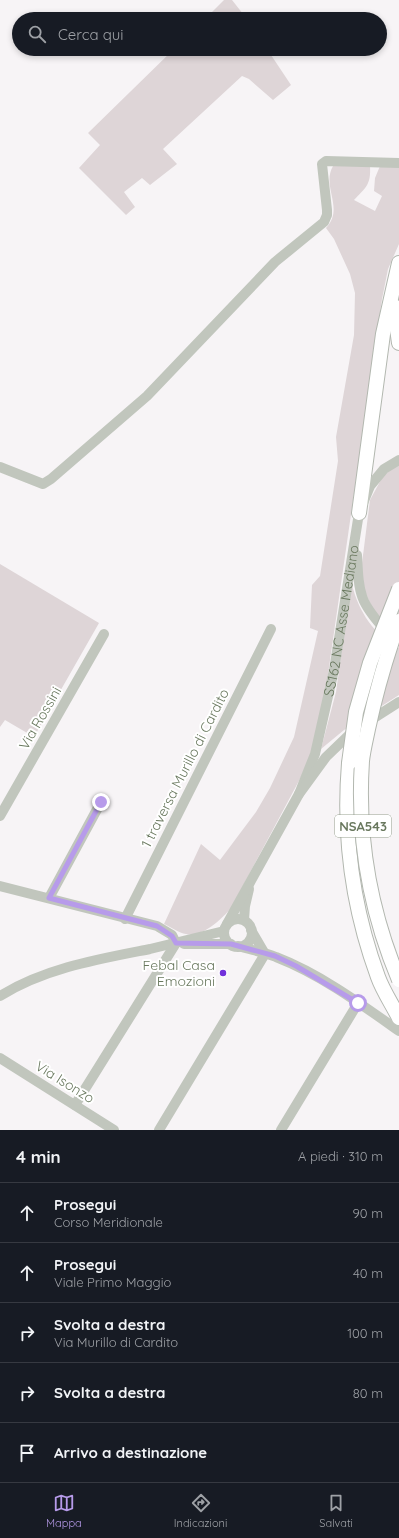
<!DOCTYPE html>
<html lang="it">
<meta charset="utf-8">
<style>
body{margin:0;font-family:Quicksand,sans-serif;background:#20242c;color:#f1f3f6}
.stop{position:absolute;width:12px;height:12px;margin:-9px;border:3px solid #b79bea;border-radius:50%;background:#fff}
.stop.end{background:#b79bea;border-color:#fff;box-shadow:0 1px 4px #0008}
.list{margin:0;padding:0;list-style:none}
h2{display:flex;justify-content:space-between;align-items:center;height:52px;margin:0;padding:0 16px;font-size:17px}
h2 small{font-size:13px;font-weight:400;color:#9ea1a6}
.list li{display:grid;grid-template-columns:26px 1fr auto;gap:12px;align-items:center;box-sizing:border-box;height:60px;padding:0 16px;border-top:1px solid #363941}
.list b{display:block;font-size:15px;white-space:nowrap}
.list p{margin:0;font-size:13px;white-space:nowrap;color:#9ea1a6}
.list em{font-size:13px;font-style:normal;color:#9ea1a6}
.icon{flex:none;width:22px;height:22px;fill:none;stroke:currentColor;stroke-width:2;stroke-linecap:round;stroke-linejoin:round}
.map{position:relative;flex:none;width:399px;height:1130px;overflow:hidden}
.search{position:absolute;background:#171b24;box-shadow:0 2px 6px #0003;left:12px;right:12px;top:12px;height:44px;display:flex;align-items:center;gap:10px;box-sizing:border-box;padding:0 14px;border-radius:22px;color:#9ea1a6;font-size:15px}
.sheet{height:352px;background:#171b24}
nav{display:flex;justify-content:space-around;align-items:center;box-sizing:border-box;height:56px;border-top:1px solid #363941;background:#171b24;font-size:11px;color:#9ea1a6}
nav a{display:grid;justify-items:center;gap:2px}
nav .on{color:#b79bea}
.map>svg:first-child{display:block}
</style>
<div class="map">
<svg width="399" height="1130" viewBox="0 0 399 1130">
<rect width="100%" height="100%" fill="#f7f4f6"/>
<g fill="#ded5d7">
<path d="M224 0H232L247 19H205Z"/>
<path d="M174 49H267L291 85 273 100 249 79 242 76 163 149 177 164 150 185 142 178 124 192 135 207 126 215 79 168 100 145 88 133Z"/>
<path d="M333 166H370C371 185 366 187 354 200L375 211 382 196 374 191 375 178 380 166H399V244L388 269 382 299 326 688 312 751 301 777 231 908C222 919 202 938 186 934 179 933 171 927 164 924L201 844 220 860 256 812 270 788 294 737 318 631 310 628 312 585 320 576 338 461 336 437 354 335 355 293 350 274 334 239 326 228C345 208 321 187 333 166Z"/>
<path d="M399 463V634L375 613 365 592 361 571 370 500 383 476Z"/>
<path d="M0 564 99 623 34 737 5 720 0 727Z"/>
<path d="M351 585H352C359 612 374 635 399 648V695L344 730 321 749 336 692Z"/>
</g>
<g fill="none" stroke-linecap="round" stroke-linejoin="round">
<defs>
<g id="highway">
<path d="M394 306 399 343"/>
<path d="M359 513 383 334 399 263"/>
<path d="M349 763C343 835 353 909 378 977 383 991 392 1004 399 1018"/>
</g>
</defs>
<use href="#highway" stroke="#b2b7af" stroke-width="16"/>
<g stroke="#c1c6bd" stroke-width="10">
<path d="M0 467 43 484 51 479 147 396 275 262 324 222 327 215V210L322 164 326 161 399 163"/>
<path d="M357 555C359 594 359 602 387 632"/>
<path id="s1" d="M299 794 315 754 334 670 359 513 370 486 384 469 399 460"/>
<path d="M0 816 104 634"/>
<path d="M0 886 157 926 172 935 176 943"/>
<path d="M49 898 101 802"/>
<path d="M125 919 271 629"/>
<circle cx="238" cy="933" r="14"/>
<path d="M244 920 245 906 249 889"/>
<path d="M227 924 299 794 326 757 352 732 399 702"/>
<path d="M251 930 265 954"/>
<path d="M184 944H231"/>
<path d="M238 946C251 950 264 952 276 957 320 974 361 1004 399 1031"/>
<path d="M0 996C45 968 99 959 150 949 175 943 199 937 224 931"/>
<path d="M0 1058 114 1130"/>
<path d="M75 1105 176 943"/>
<path d="M159 1130 265 954"/>
<path d="M281 1130 358 1003"/>
</g>
<use href="#highway" stroke="#fff" stroke-width="14"/>
<defs>
<g id="highway-bridge">
<path d="M399 621C386 657 376 692 368 729 366 739 363 751 362 761 357 836 370 911 399 980"/>
<path d="M349 763 356 712 370 663 399 589"/>
</g>
</defs>
<use href="#highway-bridge" stroke="#b2b7af" stroke-width="16" stroke-linecap="butt"/>
<use href="#highway-bridge" stroke="#fff" stroke-width="14"/>
</g>
<g fill="none" stroke-linecap="round" stroke-linejoin="round">
<path stroke="#b79bea" stroke-width="5" d="M101 802 49 898 157 926 172 936 176 943 231 944 275 956 296 966 358 1003"/>
</g>
<circle fill="#7130db" stroke="#fff" stroke-width="1.5" cx="223" cy="973" r="4"/>
<g text-anchor="middle" stroke-width="4" stroke-linejoin="round" paint-order="stroke">
<rect fill="#fff" stroke="#96a08e" stroke-width="1" x="335" y="815" width="56" height="22" rx="3"/>
<g font-size="13" font-weight="bold" fill="#69785e">
<text x="363" y="831">NSA543</text>
</g>
<g font-size="14" fill="#69785e" stroke="#fff">
<text dy="5" stroke="none"><textPath href="#s1" startOffset="179">SS162 NC Asse Mediano</textPath></text>
<text transform="translate(40 718) rotate(-60)" y="5">Via Rossini</text>
<text transform="translate(185 768) rotate(-63)" y="5">1 traversa Murillo di Cardito</text>
<text transform="translate(65 1082) rotate(32)" y="5">Via Isonzo</text>
</g>
<g font-size="14" fill="#69785e" stroke="#fff" text-anchor="end">
<text x="215" y="970">Febal Casa<tspan x="215" dy="16">Emozioni</tspan></text>
</g>
</g>
</svg>
<div class="stop" style="left:358px;top:1003px"></div>
<div class="stop end" style="left:101px;top:802px"></div>
<div class="search"><svg class="icon" aria-label="search" viewBox="0 0 24 24"><circle cx="10" cy="10" r="6"/><path d="M15 15l6 6"/></svg>Cerca qui</div>
</div>
<section class="sheet">
<h2>4 min<small>A piedi · 310 m</small></h2>
<ul class="list">
<li><svg class="icon" aria-label="ahead" viewBox="0 0 24 24"><path d="M12 20V5M6 11l6-6 6 6"/></svg><div><b>Prosegui</b><p>Corso Meridionale</p></div><em>90 m</em></li>
<li><svg class="icon" aria-label="ahead" viewBox="0 0 24 24"><path d="M12 20V5M6 11l6-6 6 6"/></svg><div><b>Prosegui</b><p>Viale Primo Maggio</p></div><em>40 m</em></li>
<li><svg class="icon" aria-label="right" viewBox="0 0 24 24"><path d="M7 20v-9h11M14 6l5 5-5 5"/></svg><div><b>Svolta a destra</b><p>Via Murillo di Cardito</p></div><em>100 m</em></li>
<li><svg class="icon" aria-label="right" viewBox="0 0 24 24"><path d="M7 20v-9h11M14 6l5 5-5 5"/></svg><div><b>Svolta a destra</b></div><em>80 m</em></li>
<li><svg class="icon" aria-label="arrive" viewBox="0 0 24 24"><path d="M6 21V4h12l-3 4 3 4H6"/></svg><div><b>Arrivo a destinazione</b></div></li>
</ul>
</section>
<nav>
<a class="on"><svg class="icon" aria-label="map" viewBox="0 0 24 24"><path d="M3 6l6-2 6 2 6-2v14l-6 2-6-2-6 2zM9 4v14M15 6v14"/></svg>Mappa</a>
<a><svg class="icon" aria-label="directions" viewBox="0 0 24 24"><path d="M12 3l9 9-9 9-9-9zM9 14v-3h6M13 9l2 2-2 2"/></svg>Indicazioni</a>
<a><svg class="icon" aria-label="saved" viewBox="0 0 24 24"><path d="M7 4h10v16l-5-4-5 4z"/></svg>Salvati</a>
</nav>
